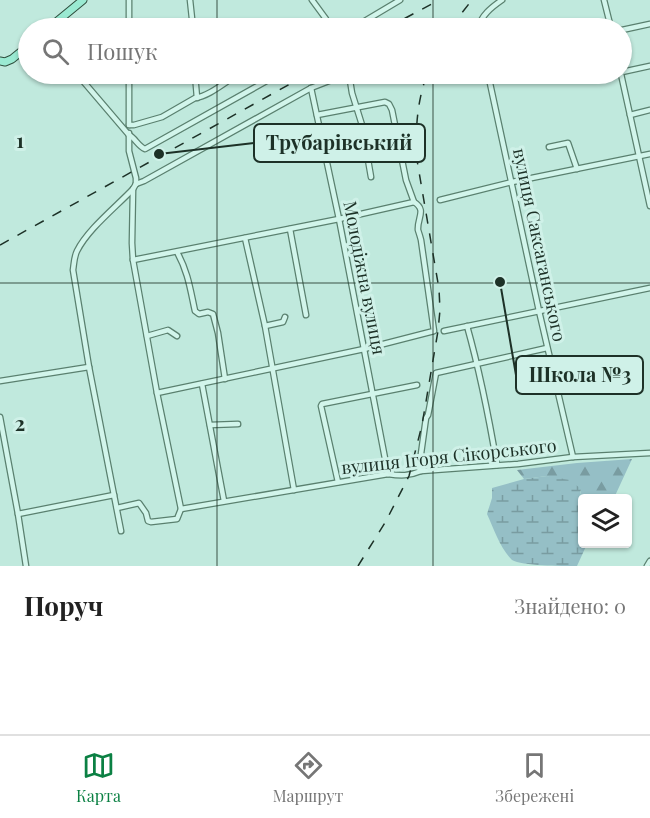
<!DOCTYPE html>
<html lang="uk">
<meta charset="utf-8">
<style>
body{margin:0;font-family:"Playfair Display",serif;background:#f6f6f6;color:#222}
.controls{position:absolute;right:18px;bottom:18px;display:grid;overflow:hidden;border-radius:6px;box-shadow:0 2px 4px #0004}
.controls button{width:54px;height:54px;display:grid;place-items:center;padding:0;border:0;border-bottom:2px solid #e0e0e0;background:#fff;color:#222;font:30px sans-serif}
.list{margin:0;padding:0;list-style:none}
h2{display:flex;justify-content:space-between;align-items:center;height:78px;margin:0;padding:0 24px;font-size:26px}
h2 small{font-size:20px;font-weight:400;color:#767676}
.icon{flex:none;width:33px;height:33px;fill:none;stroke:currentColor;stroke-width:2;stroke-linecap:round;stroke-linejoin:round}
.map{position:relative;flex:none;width:650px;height:566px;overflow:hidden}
.search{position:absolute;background:#fff;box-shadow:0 2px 4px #0004;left:18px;right:18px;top:18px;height:66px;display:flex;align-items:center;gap:15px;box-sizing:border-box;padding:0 21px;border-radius:33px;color:#767676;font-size:22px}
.sheet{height:168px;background:#fff}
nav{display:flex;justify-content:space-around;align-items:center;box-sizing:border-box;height:84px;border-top:2px solid #e0e0e0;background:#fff;font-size:16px;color:#767676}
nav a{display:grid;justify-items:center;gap:3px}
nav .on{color:#0b8043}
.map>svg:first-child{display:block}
</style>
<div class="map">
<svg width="650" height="566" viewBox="0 0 650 566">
<defs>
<pattern id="forest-firs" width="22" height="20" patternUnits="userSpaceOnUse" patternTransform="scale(1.5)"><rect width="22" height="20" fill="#95bfc6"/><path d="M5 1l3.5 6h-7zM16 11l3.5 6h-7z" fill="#799ca1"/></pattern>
<pattern id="wetland-marsh" width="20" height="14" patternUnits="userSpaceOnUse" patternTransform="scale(1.5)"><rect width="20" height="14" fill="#95bfc6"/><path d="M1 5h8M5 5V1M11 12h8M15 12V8" fill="none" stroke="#799ca1"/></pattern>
</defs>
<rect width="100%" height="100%" fill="#c0e9dd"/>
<path fill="url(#forest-firs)" d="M632 459 614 498 582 499V521L578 507 581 490 547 476 524 479 517 470 577 463Z"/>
<path fill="url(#wetland-marsh)" d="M547 476 570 480 581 489 578 507 582 521V544H587L577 566C561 566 522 566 512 560 500 548 494 529 487 514L492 498V488L524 479Z"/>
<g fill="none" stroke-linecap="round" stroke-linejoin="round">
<defs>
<g id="street">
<path d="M129 0V28"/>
<path d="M190 0 193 28"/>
<path d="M312 0 326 19V25L323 28"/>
<path d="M604 0 611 28"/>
<path d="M353 28 400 0"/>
<path d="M479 28C480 16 492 7 502 0"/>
<path d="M622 30 650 24"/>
<path d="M622 72 650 66"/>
<path d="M77 74 129 135C135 138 138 146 145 149L279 74"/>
<path d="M129 74V125"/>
<path d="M195 74 197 98"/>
<path d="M349 74 352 93 362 125 371 177"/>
<path d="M488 74 539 311 573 457"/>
<path d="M621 74 650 206"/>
<path d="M311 88 339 219 388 474"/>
<path d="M630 115 650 110"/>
<path d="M129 125H134L162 117 195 98C210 96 226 81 239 74"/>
<path d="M129 133V151L136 178V184"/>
<path d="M549 147 568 143 577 169"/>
<path d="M325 151 398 138"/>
<path d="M136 184 144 181 311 88 347 74"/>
<path d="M440 200 512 182 650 154"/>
<path d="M290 229 306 315"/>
<path d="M245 238 265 326 294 490"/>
<path d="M177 252C188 272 190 288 195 311L199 314 208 312 213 314 218 333 225 379"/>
<path d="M133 260 339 219 414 202"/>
<path d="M265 326 283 322 285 317"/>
<path d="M467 326C480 372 489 418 497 465"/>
<path d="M444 331 650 288"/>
<path d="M147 336 168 330 177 336"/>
<path d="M0 381 89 367"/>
<path d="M202 384 224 501"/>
<path d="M157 393 364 349 434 331 421 240C420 236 419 233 418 230 417 218 427 210 414 202L406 180 392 110 389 104 385 102 317 115"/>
<path d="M0 417 18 514 26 566"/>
<path d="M210 425 238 424"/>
<path d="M421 471 419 468 426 418 428 415 436 373 547 348"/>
<path d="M338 482 321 406 322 404 417 385"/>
<path d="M117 508 139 503 146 513 148 521 151 522 177 519 181 509 157 393 133 260 132 243 133 189"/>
<path d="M181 509 388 474C401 476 409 476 421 471L518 464 573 457 650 453"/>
<path d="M18 514 114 495"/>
<path d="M121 531 89 367 73 270C74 264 74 257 77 251 88 229 116 207 133 189L136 184"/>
<path d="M647 566 650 561"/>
</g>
<g id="primary">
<path d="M49 28 83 0"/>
<path d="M0 61 5 62 12 59 28 46"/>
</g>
</defs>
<use href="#street" stroke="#5a806f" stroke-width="7"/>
<use href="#primary" stroke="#2e4e3d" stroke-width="9"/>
<use href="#street" stroke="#d2f5eb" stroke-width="4.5"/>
<use href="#primary" stroke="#9aead2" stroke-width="7"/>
<g stroke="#1d3127" stroke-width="1.5" stroke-dasharray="10 10" stroke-linecap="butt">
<path d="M387 28 439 0"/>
<path d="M450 28 472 0"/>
<path d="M0 245 308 74"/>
<path d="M358 566 386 521 409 476 422 425 438 331 440 310 439 289 417 160C415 130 417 102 427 74"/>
</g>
</g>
<path fill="none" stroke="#1d3127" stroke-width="1.5" stroke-opacity="0.55" d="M217 0V28M433 0V28M217 74V566M433 74V566M0 283H650"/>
<g text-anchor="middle" stroke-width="6" stroke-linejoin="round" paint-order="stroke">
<g font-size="18" fill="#1d3127" stroke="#cff1e8">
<text transform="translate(539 245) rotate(78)" y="6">вулиця Саксаганського</text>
<text transform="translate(364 278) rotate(79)" y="6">Молодіжна вулиця</text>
<text transform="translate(449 457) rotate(-6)" y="6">вулиця Ігоря Сікорського</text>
</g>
</g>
<g font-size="20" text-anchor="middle" font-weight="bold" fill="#1d3127" stroke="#cff1e8" stroke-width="6" stroke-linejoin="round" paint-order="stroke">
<text x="20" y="148">1</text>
<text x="20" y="431">2</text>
</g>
<path fill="none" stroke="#1d3127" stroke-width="2" d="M159 154L254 143M500 282L516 375"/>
<g fill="#1d3127" stroke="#cff1e8" stroke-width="2">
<circle cx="159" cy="154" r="6"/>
<circle cx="500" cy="282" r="6"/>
</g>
<g fill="#cff1e8" stroke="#1d3127" stroke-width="2">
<rect x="254" y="124" width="171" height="38" rx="6"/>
<rect x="516" y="356" width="127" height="38" rx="6"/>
</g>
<g font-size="20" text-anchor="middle" font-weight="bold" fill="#1d3127">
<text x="339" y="150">Трубарівський</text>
<text x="580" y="382">Школа №3</text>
</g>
</svg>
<div class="controls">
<button><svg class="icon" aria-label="layers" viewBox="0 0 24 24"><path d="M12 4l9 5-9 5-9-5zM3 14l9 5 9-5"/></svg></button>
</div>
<div class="search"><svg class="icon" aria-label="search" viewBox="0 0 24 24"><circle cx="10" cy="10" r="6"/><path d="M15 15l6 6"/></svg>Пошук</div>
</div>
<section class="sheet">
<h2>Поруч<small>Знайдено: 0</small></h2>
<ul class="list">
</ul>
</section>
<nav>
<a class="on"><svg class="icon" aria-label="map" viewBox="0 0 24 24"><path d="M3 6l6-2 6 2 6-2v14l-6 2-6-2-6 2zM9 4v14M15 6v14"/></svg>Карта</a>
<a><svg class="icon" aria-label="directions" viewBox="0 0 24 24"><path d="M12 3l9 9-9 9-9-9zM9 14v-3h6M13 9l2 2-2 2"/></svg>Маршрут</a>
<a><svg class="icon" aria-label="saved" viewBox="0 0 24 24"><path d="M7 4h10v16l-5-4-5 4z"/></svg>Збережені</a>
</nav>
